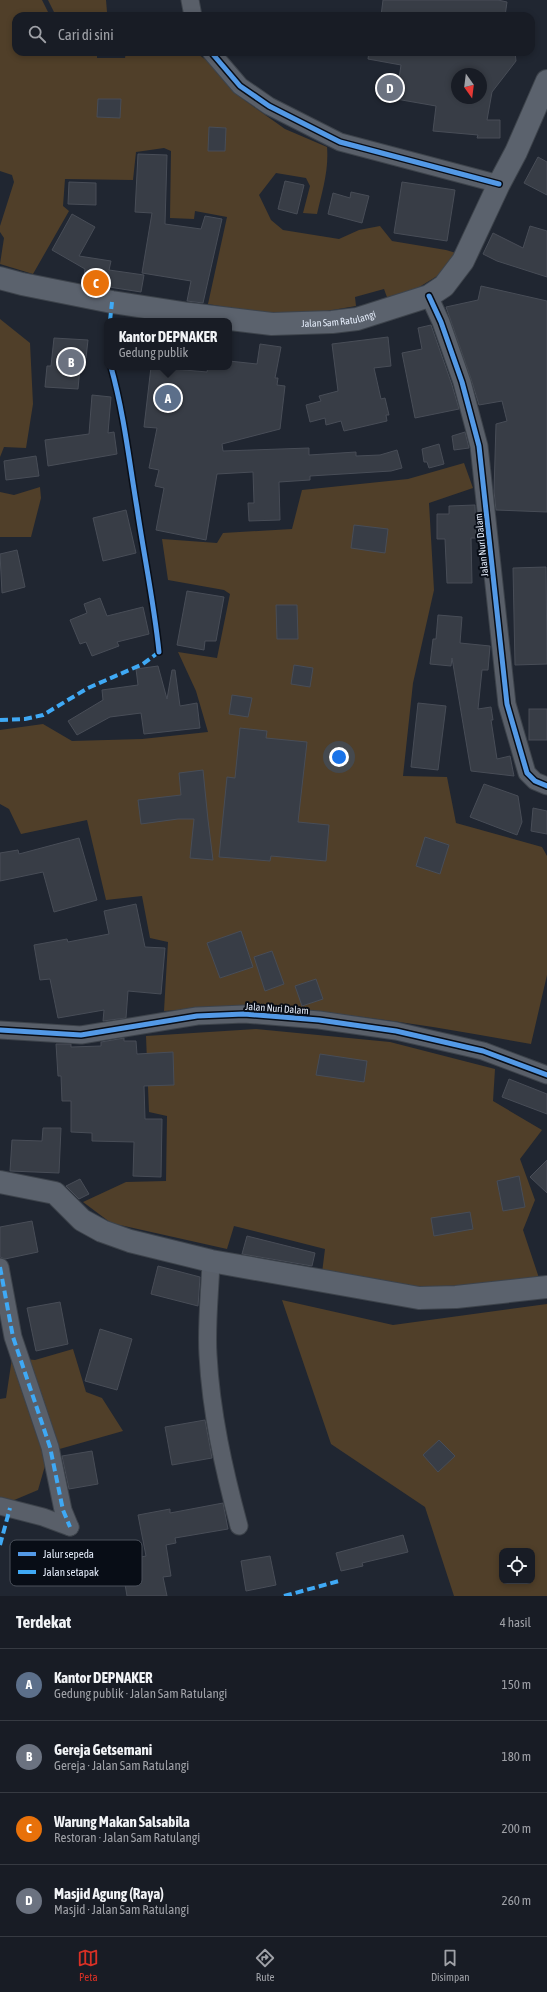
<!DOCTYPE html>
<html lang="id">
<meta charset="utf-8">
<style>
body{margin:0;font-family:"Asap Condensed",sans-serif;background:#21252d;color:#f1f3f6}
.controls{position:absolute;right:12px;bottom:12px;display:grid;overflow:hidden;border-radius:8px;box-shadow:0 2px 6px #0003}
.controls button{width:36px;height:36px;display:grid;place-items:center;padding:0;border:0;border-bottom:1px solid #363a42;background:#181c25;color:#f1f3f6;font:20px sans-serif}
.compass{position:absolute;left:451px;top:68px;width:36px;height:36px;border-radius:50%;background:#181c25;box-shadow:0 2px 6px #0003;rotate:166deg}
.you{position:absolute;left:339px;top:757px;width:14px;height:14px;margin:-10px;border:3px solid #fff;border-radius:50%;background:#1a73e8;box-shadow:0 0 0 6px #1a73e833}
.badge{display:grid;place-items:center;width:26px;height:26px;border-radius:50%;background:#d93025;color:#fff;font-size:13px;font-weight:700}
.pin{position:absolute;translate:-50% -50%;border:2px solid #fff;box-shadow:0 1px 4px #0006}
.popup{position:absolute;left:104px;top:318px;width:128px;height:52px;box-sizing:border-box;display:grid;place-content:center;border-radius:8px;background:#181c25;filter:drop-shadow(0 1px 3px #0005);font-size:13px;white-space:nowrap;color:#9fa1a7}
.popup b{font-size:15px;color:#f1f3f6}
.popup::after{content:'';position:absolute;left:50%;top:100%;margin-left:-8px;border:8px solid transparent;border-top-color:#181c25}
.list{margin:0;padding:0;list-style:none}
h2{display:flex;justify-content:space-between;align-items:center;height:52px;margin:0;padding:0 16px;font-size:17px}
h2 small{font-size:13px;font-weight:400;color:#9fa1a7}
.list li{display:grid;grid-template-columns:26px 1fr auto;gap:12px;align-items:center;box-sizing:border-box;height:72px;padding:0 16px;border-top:1px solid #363a42}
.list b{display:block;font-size:15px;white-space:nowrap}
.list p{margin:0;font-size:13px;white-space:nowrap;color:#9fa1a7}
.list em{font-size:13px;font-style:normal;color:#9fa1a7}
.icon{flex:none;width:22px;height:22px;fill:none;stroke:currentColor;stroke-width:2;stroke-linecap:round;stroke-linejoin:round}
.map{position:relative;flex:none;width:547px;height:1596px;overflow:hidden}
.search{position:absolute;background:#181c25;box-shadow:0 2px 6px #0003;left:12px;right:12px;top:12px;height:44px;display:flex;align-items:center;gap:10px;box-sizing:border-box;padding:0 14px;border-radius:12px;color:#9fa1a7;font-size:15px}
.sheet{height:340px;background:#181c25}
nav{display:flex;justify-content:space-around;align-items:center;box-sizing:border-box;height:56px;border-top:1px solid #363a42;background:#181c25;font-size:11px;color:#9fa1a7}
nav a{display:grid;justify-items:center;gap:2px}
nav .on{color:#d93025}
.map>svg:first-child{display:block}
</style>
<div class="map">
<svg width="547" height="1596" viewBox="0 0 547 1596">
<rect width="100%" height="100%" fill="#202631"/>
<g fill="#503f29" fill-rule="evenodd">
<path d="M0 0H42L50 16H16V52H97V58H125L126 52H147L152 56H167L171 52H195L206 60 240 97 285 129 327 147C329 170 322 192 317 214L303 213 310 186 306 178 276 173 259 195 271 220 283 230 339 239 359 230 380 226 392 241 446 250 456 253 447 270 416 289 388 300 384 289 355 297 356 306 309 314 272 315 208 304 227 217 195 211 194 219 170 218 171 151 164 148 136 152 133 180 65 179 63 206 69 211 33 274 0 264 4 238 0 232V226L14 182 12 175 0 171Z"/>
<path d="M48 0H106L107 12 102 16H56Z"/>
<path d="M0 319 30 343 33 404 26 448 4 447 0 457Z"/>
<path d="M464 463 473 488 429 503 434 590 413 683 403 776 447 777 456 823 542 847 547 856V975L531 1044C436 1027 340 1010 243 1007 217 1006 190 1010 164 1011L168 942 150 938 142 896 106 900 87 820 21 834 9 809 0 804V730L43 724 72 741 142 739 208 732 196 691 178 652 217 658 230 594 224 590 168 580 162 539 217 543 223 533 292 529 302 490 408 479Z"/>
<path d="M40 487 41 498 31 537H0V492L14 495Z"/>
<path d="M256 1029 390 1042 495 1069 493 1101 542 1130 520 1159 535 1200 523 1230 539 1278 525 1281 422 1289 322 1273 325 1249 234 1226 227 1249 111 1223 83 1202 126 1182 166 1181 167 1116 149 1112 146 1036Z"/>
<path d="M282 1300 393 1325 547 1304V1596H454L425 1507 331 1444ZM502 1551H532V1581H502Z"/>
<path d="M73 1349 86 1392 102 1398 123 1431 49 1452 38 1490 0 1506V1399L6 1398 12 1358 35 1360Z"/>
</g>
<g fill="#383d46" stroke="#484d57" fill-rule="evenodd">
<path d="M383 0H498L507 2 505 16H381Z"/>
<path d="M369 52H515L516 61 492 92 487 120H500V138H477L478 135 433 131 436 106 396 99 401 65 368 59ZM457 74H481V98H457Z"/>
<path d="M98 99H121L120 118 97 117Z"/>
<path d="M209 127 226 128 225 151H208Z"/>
<path d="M138 154 167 155 165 224 201 229 205 216 222 219 203 303 187 301 191 281 142 273 152 213 135 212Z"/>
<path d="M538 157 547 162V195L524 183Z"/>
<path d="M285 181 304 185 297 214 278 209Z"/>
<path d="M69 182 96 183V205L68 204Z"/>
<path d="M402 182 455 190 447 241 394 233Z"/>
<path d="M351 192 369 196 362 223 328 214 333 193 350 198Z"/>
<path d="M72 214 95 227 79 256 111 261 109 270 144 275 141 292 83 283 85 269 52 250Z"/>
<path d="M530 226 547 231V277L497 261 483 254 493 233 523 248Z"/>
<path d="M481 286 547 301V512L496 510 494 491 496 424 507 421 502 401 479 405 471 379 446 307 478 300Z"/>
<path d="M431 325 452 385 459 409 415 418 402 353 422 349 418 328Z"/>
<path d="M388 337 391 366 374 368 381 399 385 398 389 415H386L387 421 344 431 341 421 326 425 325 418 310 422 306 405 321 401 319 396 338 391 332 344Z"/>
<path d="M54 338 88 340 86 358 81 357 78 389 45 387 47 366H51Z"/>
<path d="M260 344 281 347 275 378H278L277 385 285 386 280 429 222 444 223 451 309 448V455L356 452V456L380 455 397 450 402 468 391 471 310 476V480L279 482 280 520 249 521 248 503H254L253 472 217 474 206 540 156 530 164 488 155 486 159 470 149 468 157 428 144 427 151 367 207 372 208 367H229V361L257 364Z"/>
<path d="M92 395 111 397 108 433 114 432 117 454 48 466 45 440 89 434Z"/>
<path d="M465 432 469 448 454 450 452 436Z"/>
<path d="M439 444 444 464 429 468 427 462H424L422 449Z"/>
<path d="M36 456 39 476 6 480 4 461Z"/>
<path d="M475 505 476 538H471L472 583H447L445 539H437V514H449V506Z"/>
<path d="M126 510 136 553 103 561 93 518Z"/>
<path d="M354 525 388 529 385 553 351 548Z"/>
<path d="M17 550 25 587 2 593 0 554Z"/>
<path d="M546 567 547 664 515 665 513 568Z"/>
<path d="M187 591 224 597 216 641H205L204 650 177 645Z"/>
<path d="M100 598 107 616 143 607 149 634 117 642 119 646 92 656 86 642 80 644 70 620 87 613 84 604Z"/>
<path d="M276 605H297L298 639H277Z"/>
<path d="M438 615 462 617 460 643 490 646 488 670H482L478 709 491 707 493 720H491L497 759 510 756 514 776 471 771 452 658 451 666 430 664 433 639H436Z"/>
<path d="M294 665 313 668 310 687 291 684Z"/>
<path d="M158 666 167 699 172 670H175L180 706 197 703 200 728 144 734 141 713 110 717 77 735 68 721 103 700 102 690 138 685 136 669Z"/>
<path d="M232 695 252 698 248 717 229 714Z"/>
<path d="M418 703 446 706 438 770 411 767Z"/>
<rect x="529" y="709" width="18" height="31"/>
<path d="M240 728 267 731 266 738 307 742 298 822 329 825 326 861 271 856 270 861 219 857 227 777 235 778Z"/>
<path d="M203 770 208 820 213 860 190 858 194 819H178L141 824 138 800 181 795 179 773Z"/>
<path d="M484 784 518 796 522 822 517 835 470 817Z"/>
<path d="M533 808 547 811V834L531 831Z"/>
<path d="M425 837 449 845 440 874 416 866Z"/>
<path d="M79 838 97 900 54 912 43 872 0 881V853L18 850 19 854Z"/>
<path d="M136 904 145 947 165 948 161 994 128 991 126 1018 103 1021 104 1010 58 1018 50 979 40 980 34 945 67 939 68 942 109 934 104 911Z"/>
<path d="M241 931 253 967 220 978 207 943Z"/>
<path d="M272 951 284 984 265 991 254 957Z"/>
<path d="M316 979 323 999 302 1006 295 986Z"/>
<path d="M124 1038V1041H136L137 1054 173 1052 174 1085 144 1086 145 1119H162L161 1177 133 1176 134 1142 92 1141V1133L71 1132V1101H62L61 1076H58L56 1044H71V1047L101 1046V1042Z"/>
<path d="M320 1054 367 1061 364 1082 316 1075Z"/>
<path d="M509 1079 547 1094V1114L502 1097Z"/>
<path d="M43 1128H61L59 1173 10 1171 12 1140 42 1141Z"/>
<path d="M547 1160V1193L530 1177Z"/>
<path d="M519 1176 525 1207 503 1211 497 1181Z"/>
<path d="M80 1179 89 1194 79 1199 66 1186Z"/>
<path d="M470 1212 473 1229 434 1236 431 1218Z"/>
<path d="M32 1221 38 1252 5 1259 0 1257V1227Z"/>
<path d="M247 1236 315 1253 312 1266 242 1254Z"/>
<path d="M158 1266 200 1277 198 1306 151 1294Z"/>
<path d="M60 1302 68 1344 36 1351 27 1308Z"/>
<path d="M100 1329 132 1339 117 1390 85 1381Z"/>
<path d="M205 1420 212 1458 172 1465 165 1427Z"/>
<path d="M439 1440 455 1456 438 1472 423 1455Z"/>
<path d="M92 1451 98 1484 69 1489 62 1456Z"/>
<path d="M223 1503 228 1529 175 1538 176 1543 166 1545 171 1576 163 1577 167 1596H127L121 1561 146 1556 138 1515 170 1509V1513Z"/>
<path d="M403 1535 408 1552 362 1563 363 1566 341 1571 336 1553Z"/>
<path d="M270 1556 276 1585 246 1591 241 1561Z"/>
</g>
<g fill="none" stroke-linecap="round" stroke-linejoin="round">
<defs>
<g id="minor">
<path d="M190 0 193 16"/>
<path d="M211 52 240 86 269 106 340 142 499 184"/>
<path d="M429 296 441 322 462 382 479 446 507 704 527 773 535 781 547 786"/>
<path d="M0 1030 81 1035 197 1016 244 1014 319 1020 396 1031 483 1051 547 1075"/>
<path d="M211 1261C210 1292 206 1325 208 1355 211 1413 224 1470 239 1526"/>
<path d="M0 1267 13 1337 50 1447 63 1510 70 1527"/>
<path d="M0 1506 43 1517 70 1527"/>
</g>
<g id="secondary">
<path id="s1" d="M0 278 22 284 112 302 189 314 272 324 332 322 357 319 429 296 444 286 463 261 499 184 516 152 547 81"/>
<path d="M0 1182 55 1193 82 1220 102 1231 130 1241 211 1261 419 1298 456 1297 547 1287"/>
</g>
</defs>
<use href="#minor" stroke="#3d434b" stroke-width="19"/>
<use href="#secondary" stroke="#3d434b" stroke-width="24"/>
<use href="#minor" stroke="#595f69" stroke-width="17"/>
<use href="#secondary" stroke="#5b626d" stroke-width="22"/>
<g stroke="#3fa9f5" stroke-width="4" stroke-dasharray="8 4" stroke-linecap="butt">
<path d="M110 321 112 302"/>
<path d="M0 720 25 719 43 715 88 688 143 664 159 652V649"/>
<path d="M0 1267 13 1337 50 1447 63 1510 70 1527"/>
<path d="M0 1545 10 1508"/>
<path d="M284 1596 339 1581"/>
</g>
<defs>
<g id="cycleway">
<path d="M211 52 240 86 269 106 340 142 499 184"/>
<path d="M429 296 441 322 462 382 479 446 507 704 527 773 535 781 547 786"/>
<path d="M111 367C124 414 129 460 137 508 144 556 154 603 159 652"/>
<path d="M0 1030 81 1035 197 1016 244 1014 319 1020 396 1031 483 1051 547 1075"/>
</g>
</defs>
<use href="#cycleway" stroke="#080d16" stroke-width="8"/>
<use href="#cycleway" stroke="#5399e6" stroke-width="5"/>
</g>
<g text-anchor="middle" stroke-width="4" stroke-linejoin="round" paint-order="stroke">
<g font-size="10" fill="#e4ecfa" stroke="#080d16">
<text dy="4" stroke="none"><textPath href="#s1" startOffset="343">Jalan Sam Ratulangi</textPath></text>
<text transform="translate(481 545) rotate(-96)" y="4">Jalan Nuri Dalam</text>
<text transform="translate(277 1008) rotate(4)" y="4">Jalan Nuri Dalam</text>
</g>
</g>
<rect x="10" y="1540" width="132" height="46" rx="6" fill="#080d16" stroke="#4a505a" stroke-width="1"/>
<rect x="18" y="1552" width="18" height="4" fill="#5399e6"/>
<rect x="18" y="1570" width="18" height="4" fill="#3fa9f5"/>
<g font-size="11" fill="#e4ecfa">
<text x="43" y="1558">Jalur sepeda</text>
<text x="43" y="1576">Jalan setapak</text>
</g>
</svg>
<div class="controls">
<button><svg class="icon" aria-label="locate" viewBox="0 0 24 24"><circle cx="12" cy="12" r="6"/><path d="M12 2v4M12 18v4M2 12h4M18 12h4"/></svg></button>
</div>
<svg class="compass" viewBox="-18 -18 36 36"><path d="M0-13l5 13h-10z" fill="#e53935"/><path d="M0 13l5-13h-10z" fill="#9fa1a7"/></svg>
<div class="you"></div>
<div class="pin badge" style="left:168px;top:398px;background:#5c6f8a">A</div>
<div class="popup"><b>Kantor DEPNAKER</b>Gedung publik</div>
<div class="pin badge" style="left:71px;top:362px;background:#6b7280">B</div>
<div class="pin badge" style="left:96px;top:283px;background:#e8710a">C</div>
<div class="pin badge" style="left:390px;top:88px;background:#6b7280">D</div>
<div class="search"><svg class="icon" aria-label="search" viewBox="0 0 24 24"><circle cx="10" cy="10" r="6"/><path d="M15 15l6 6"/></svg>Cari di sini</div>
</div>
<section class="sheet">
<h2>Terdekat<small>4 hasil</small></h2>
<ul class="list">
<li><span class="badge" style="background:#5c6f8a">A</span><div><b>Kantor DEPNAKER</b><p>Gedung publik · Jalan Sam Ratulangi</p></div><em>150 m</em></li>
<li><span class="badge" style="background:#6b7280">B</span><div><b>Gereja Getsemani</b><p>Gereja · Jalan Sam Ratulangi</p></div><em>180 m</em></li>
<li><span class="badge" style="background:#e8710a">C</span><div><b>Warung Makan Salsabila</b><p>Restoran · Jalan Sam Ratulangi</p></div><em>200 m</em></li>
<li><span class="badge" style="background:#6b7280">D</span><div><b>Masjid Agung (Raya)</b><p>Masjid · Jalan Sam Ratulangi</p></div><em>260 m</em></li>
</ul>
</section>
<nav>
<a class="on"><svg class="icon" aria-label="map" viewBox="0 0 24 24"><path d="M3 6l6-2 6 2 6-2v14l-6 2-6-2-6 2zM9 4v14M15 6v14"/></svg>Peta</a>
<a><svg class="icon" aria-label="directions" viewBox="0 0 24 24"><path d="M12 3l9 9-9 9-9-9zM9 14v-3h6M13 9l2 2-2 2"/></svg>Rute</a>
<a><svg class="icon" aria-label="saved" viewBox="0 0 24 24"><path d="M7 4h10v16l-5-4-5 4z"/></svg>Disimpan</a>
</nav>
